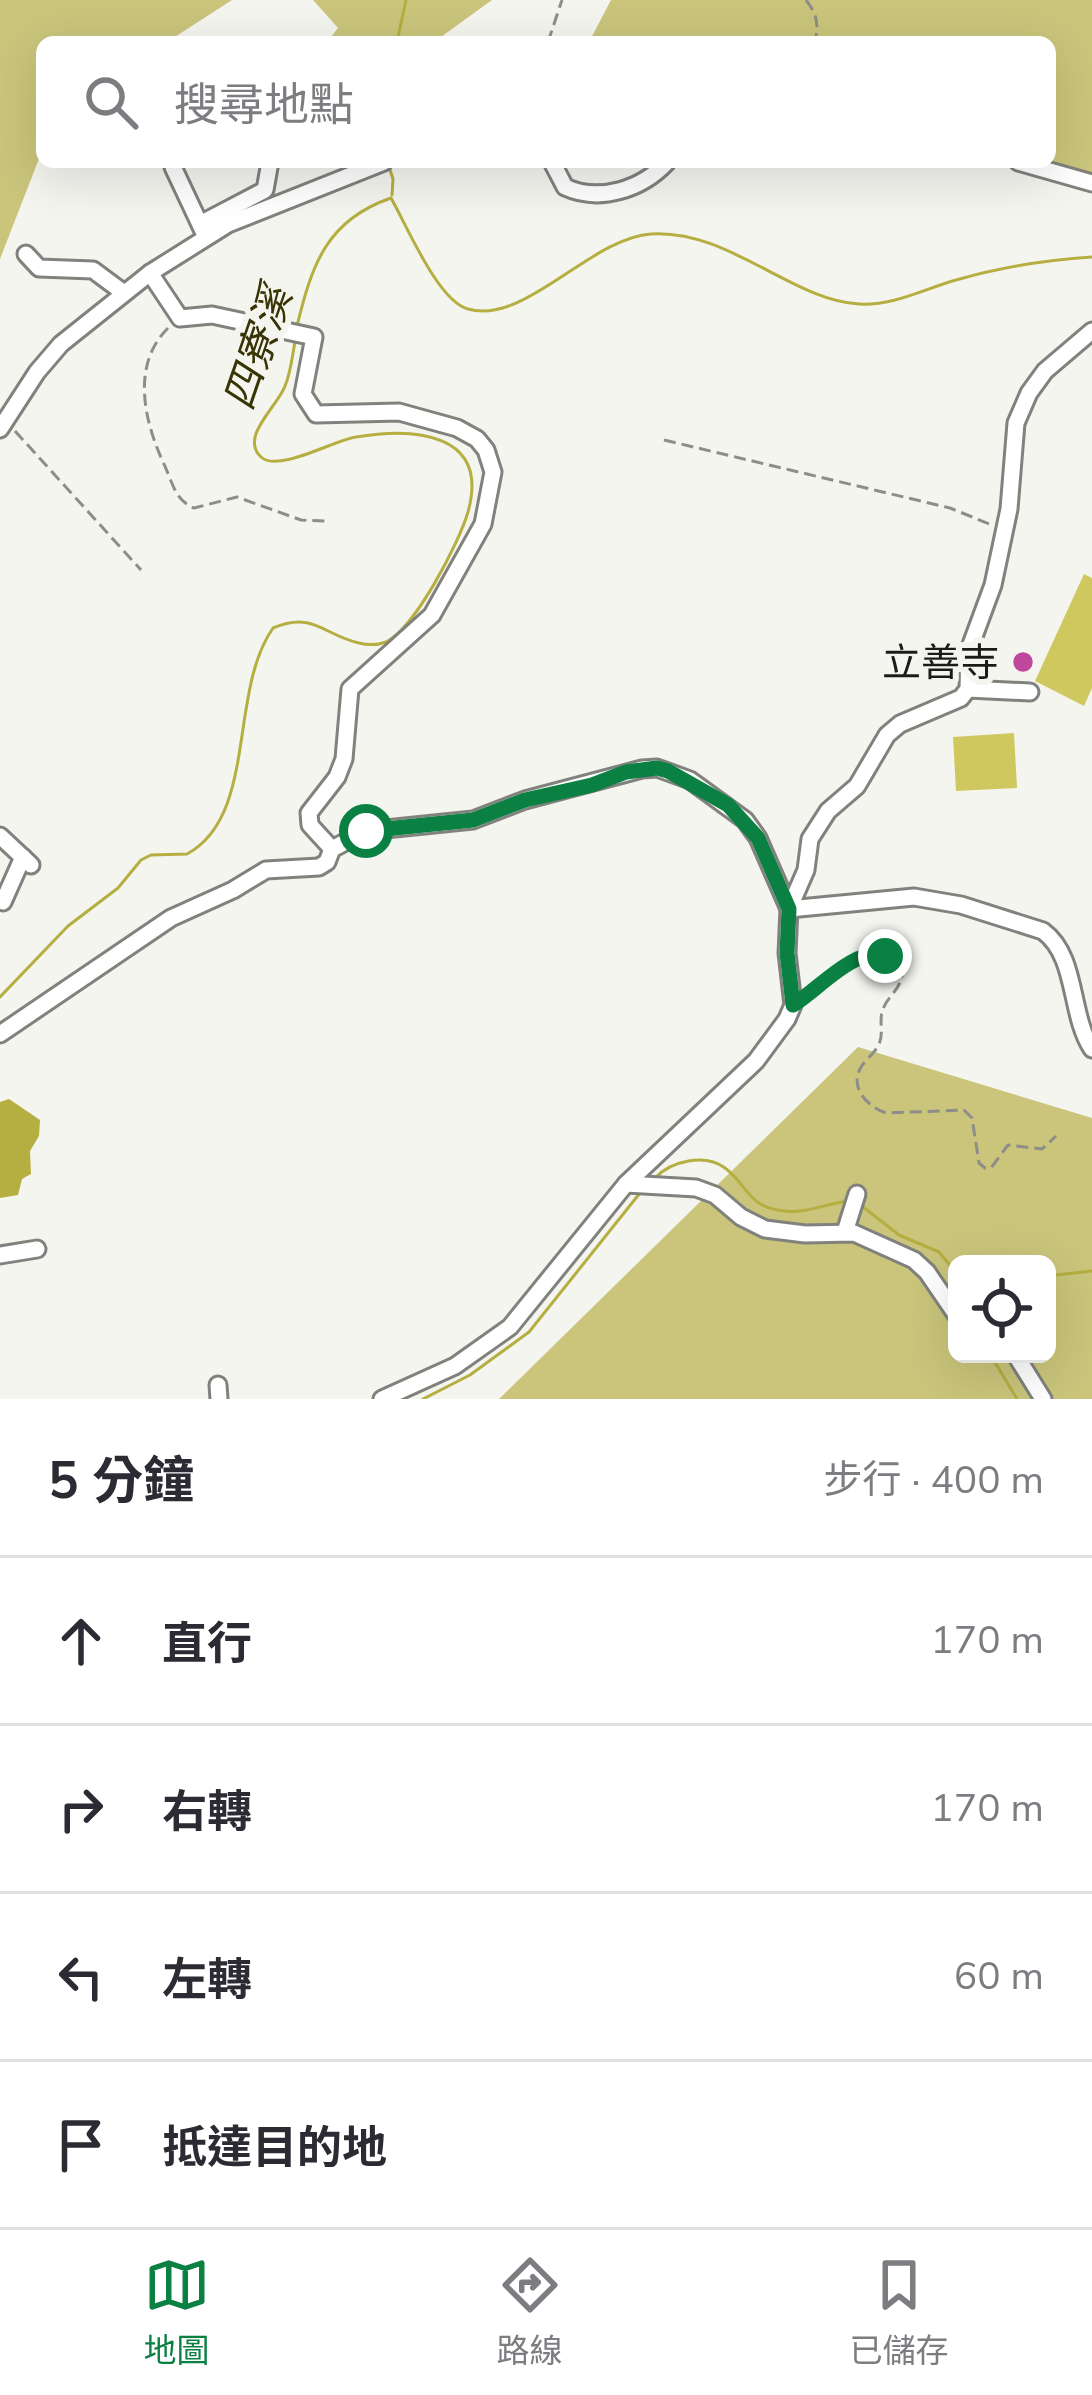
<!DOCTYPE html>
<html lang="zh-TW">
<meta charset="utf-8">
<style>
body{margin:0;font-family:"Nunito Sans","Noto Sans TC",sans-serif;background:#f2f2f3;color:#2b2b33}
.controls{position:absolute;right:36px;bottom:36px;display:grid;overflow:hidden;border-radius:18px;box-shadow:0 12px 48px #0002}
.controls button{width:108px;height:108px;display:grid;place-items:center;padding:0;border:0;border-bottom:3px solid #e1e1e2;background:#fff;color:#2b2b33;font:60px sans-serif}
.stop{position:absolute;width:36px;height:36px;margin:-27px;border:9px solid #0b8043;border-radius:50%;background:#fff}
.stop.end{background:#0b8043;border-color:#fff;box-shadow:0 3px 12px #0008}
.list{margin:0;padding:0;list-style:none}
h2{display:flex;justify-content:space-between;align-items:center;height:156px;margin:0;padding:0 48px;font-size:51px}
h2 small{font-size:39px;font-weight:400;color:#7c7c81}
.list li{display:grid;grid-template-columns:78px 1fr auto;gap:36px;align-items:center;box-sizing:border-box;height:168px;padding:0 48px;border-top:3px solid #e1e1e2}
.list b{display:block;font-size:45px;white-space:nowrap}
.list em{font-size:39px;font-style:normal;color:#7c7c81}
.icon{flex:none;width:66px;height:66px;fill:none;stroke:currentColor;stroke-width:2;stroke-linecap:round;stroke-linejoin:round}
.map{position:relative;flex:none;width:1092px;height:1399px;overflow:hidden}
.search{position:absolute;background:#fff;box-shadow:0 12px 48px #0002;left:36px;right:36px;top:36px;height:132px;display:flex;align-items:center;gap:30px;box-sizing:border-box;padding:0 42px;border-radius:18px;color:#7c7c81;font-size:45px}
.sheet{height:828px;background:#fff}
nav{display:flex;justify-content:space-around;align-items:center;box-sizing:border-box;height:168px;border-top:3px solid #e1e1e2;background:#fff;font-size:33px;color:#7c7c81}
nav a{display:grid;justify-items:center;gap:6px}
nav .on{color:#0b8043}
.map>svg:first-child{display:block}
</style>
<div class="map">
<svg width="1092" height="1399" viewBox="0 0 1092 1399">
<rect width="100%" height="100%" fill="#f5f5f0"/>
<g fill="#cac57b" fill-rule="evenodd">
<path d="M0 0H232L167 42H42V151L0 259Z"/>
<path d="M313 0H492L434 42H327L338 28Z"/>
<path d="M611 0H1092V176L1069 174 1050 159V42H589Z"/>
<path d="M858 1047 1092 1118V1399H499ZM957 1264H1047V1354H957Z"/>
</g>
<path fill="#b5ae41" d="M9 1099 40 1120 39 1136 30 1151 31 1174 22 1179 18 1195 0 1198V1102Z"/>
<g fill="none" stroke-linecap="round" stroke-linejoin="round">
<g stroke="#b5ae41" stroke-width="3">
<path d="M397 42 406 0"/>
<path d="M388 164 393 179 392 195"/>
<path d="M297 326C312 264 327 220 391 198 407 226 438 301 468 309 526 325 590 238 651 234 728 229 791 300 859 304 893 306 924 289 956 280 1001 267 1046 260 1092 257"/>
<path d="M0 997 68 926 118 888 141 860 151 855 187 854C258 815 228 692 273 628 314 611 323 635 359 643 367 645 378 645 386 642 415 628 459 543 468 512 490 433 415 427 356 437 334 440 278 473 261 457 239 437 278 406 285 386 291 372 292 357 295 342"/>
<path d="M655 1178C671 1161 705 1153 725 1168 748 1185 747 1207 784 1211 806 1214 827 1203 849 1201"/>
<path d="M858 1203 899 1235 939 1252 957 1274"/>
<path d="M1047 1276 1092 1271"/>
<path d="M990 1354 1017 1399"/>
<path d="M423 1399 470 1375 529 1332 640 1193"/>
</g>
</g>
<g fill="#cfc85e">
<path d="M1084 574 1092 578V688L1084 706 1035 681Z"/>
<path d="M1014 733 1017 788 956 791 953 737Z"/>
</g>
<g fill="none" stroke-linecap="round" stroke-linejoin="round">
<defs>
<g id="minor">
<path d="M552 162 565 187C600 203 642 189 667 162"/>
<path d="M1018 162 1092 183"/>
<path d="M173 167 204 233"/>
<path d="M200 224 265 190 270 162"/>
<path d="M26 254 39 268 93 270 124 293"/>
<path d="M150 273 180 318 212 315 314 337 303 394 316 414 399 412 457 428 477 439 486 450 493 472 483 524 432 615 350 689 344 759 337 777 309 813 310 825 332 849"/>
<path d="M0 429 37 372 61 344 150 273 228 224 384 162"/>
<path d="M968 689 1030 692"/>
<path d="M0 836 31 865"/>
<path d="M3 902 23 857"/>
<path d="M0 1034 171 918 233 890 266 870 319 867 327 862 332 849 366 831 473 820 525 800 642 769 657 768 690 780 745 820 758 838 789 909 914 897 961 905 1043 931C1078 957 1069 1014 1092 1049"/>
<path d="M626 1184 696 1188 715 1195 741 1217 765 1229 805 1234 854 1233 914 1260 927 1272 957 1316"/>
<path d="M845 1232 857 1194"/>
<path d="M0 1255 37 1249"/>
<path d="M1015 1354 1043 1399"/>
<path d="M218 1385 219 1399"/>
<path d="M382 1399 455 1366 510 1327 626 1184 756 1061 787 1019 793 1005 787 953 789 909 806 870 810 839 828 811 857 786 887 735 900 724 961 698 968 689 969 650 993 585 1009 509 1016 423 1029 393 1045 371 1092 331"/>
</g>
</defs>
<use href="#minor" stroke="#81817d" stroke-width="21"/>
<g stroke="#8d8d89" stroke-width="3" stroke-dasharray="12 6" stroke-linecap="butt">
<path d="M806 0C817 14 819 24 815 42"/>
<path d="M548 42 562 0"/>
<path d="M168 328C131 365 144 420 163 462 172 480 174 500 194 508L237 497 301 520 326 521"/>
<path d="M15 431 141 570"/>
<path d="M664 440 950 508 992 525"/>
<path d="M805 998C836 978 874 927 902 976 899 991 888 996 883 1009 878 1021 885 1034 878 1046 873 1055 864 1061 860 1069 850 1089 868 1107 886 1113L964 1110 972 1118 979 1163 985 1168H991L1008 1145 1042 1149 1056 1136"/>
</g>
<use href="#minor" stroke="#fff" stroke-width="15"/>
</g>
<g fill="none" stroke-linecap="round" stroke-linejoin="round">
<path stroke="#0b8043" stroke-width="15" d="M366 831 473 820 525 800 592 785 626 772 657 768 668 771 728 805 758 838 789 909 787 953 793 1005C818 990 855 946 885 956"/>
</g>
<circle fill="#bf479c" stroke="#f5f5f0" stroke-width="4.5" cx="1023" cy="662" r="12"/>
<g text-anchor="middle" stroke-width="12" stroke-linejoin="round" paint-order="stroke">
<g font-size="39" fill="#1b1b19" stroke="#f5f5f0" text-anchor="end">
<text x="999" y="676">立善寺</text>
</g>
<g font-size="42" font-style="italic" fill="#373405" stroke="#f5f5f0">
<text transform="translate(257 348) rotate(-71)" y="15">四寮溪</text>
</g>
</g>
</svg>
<div class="controls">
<button><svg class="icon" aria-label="locate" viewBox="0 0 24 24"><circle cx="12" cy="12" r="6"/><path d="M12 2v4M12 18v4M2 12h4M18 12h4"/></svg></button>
</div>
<div class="stop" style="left:366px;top:831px"></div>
<div class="stop end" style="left:885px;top:956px"></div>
<div class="search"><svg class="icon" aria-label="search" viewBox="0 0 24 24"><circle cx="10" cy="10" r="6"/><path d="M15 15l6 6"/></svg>搜尋地點</div>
</div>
<section class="sheet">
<h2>5 分鐘<small>步行 · 400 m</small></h2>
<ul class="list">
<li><svg class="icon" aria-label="ahead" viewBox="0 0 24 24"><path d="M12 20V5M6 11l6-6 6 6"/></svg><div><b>直行</b></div><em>170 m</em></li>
<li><svg class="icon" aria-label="right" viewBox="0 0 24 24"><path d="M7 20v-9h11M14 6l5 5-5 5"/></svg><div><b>右轉</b></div><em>170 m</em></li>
<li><svg class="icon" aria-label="left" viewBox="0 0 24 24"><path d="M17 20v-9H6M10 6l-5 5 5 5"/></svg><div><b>左轉</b></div><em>60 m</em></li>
<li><svg class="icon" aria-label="arrive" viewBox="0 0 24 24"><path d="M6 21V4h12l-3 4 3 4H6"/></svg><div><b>抵達目的地</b></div></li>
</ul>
</section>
<nav>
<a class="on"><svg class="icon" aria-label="map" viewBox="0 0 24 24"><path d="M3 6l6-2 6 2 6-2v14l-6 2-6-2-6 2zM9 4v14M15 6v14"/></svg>地圖</a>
<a><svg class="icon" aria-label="directions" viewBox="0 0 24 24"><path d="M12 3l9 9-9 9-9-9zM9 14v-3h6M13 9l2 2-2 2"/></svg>路線</a>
<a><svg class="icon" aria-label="saved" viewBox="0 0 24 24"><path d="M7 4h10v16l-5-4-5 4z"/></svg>已儲存</a>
</nav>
